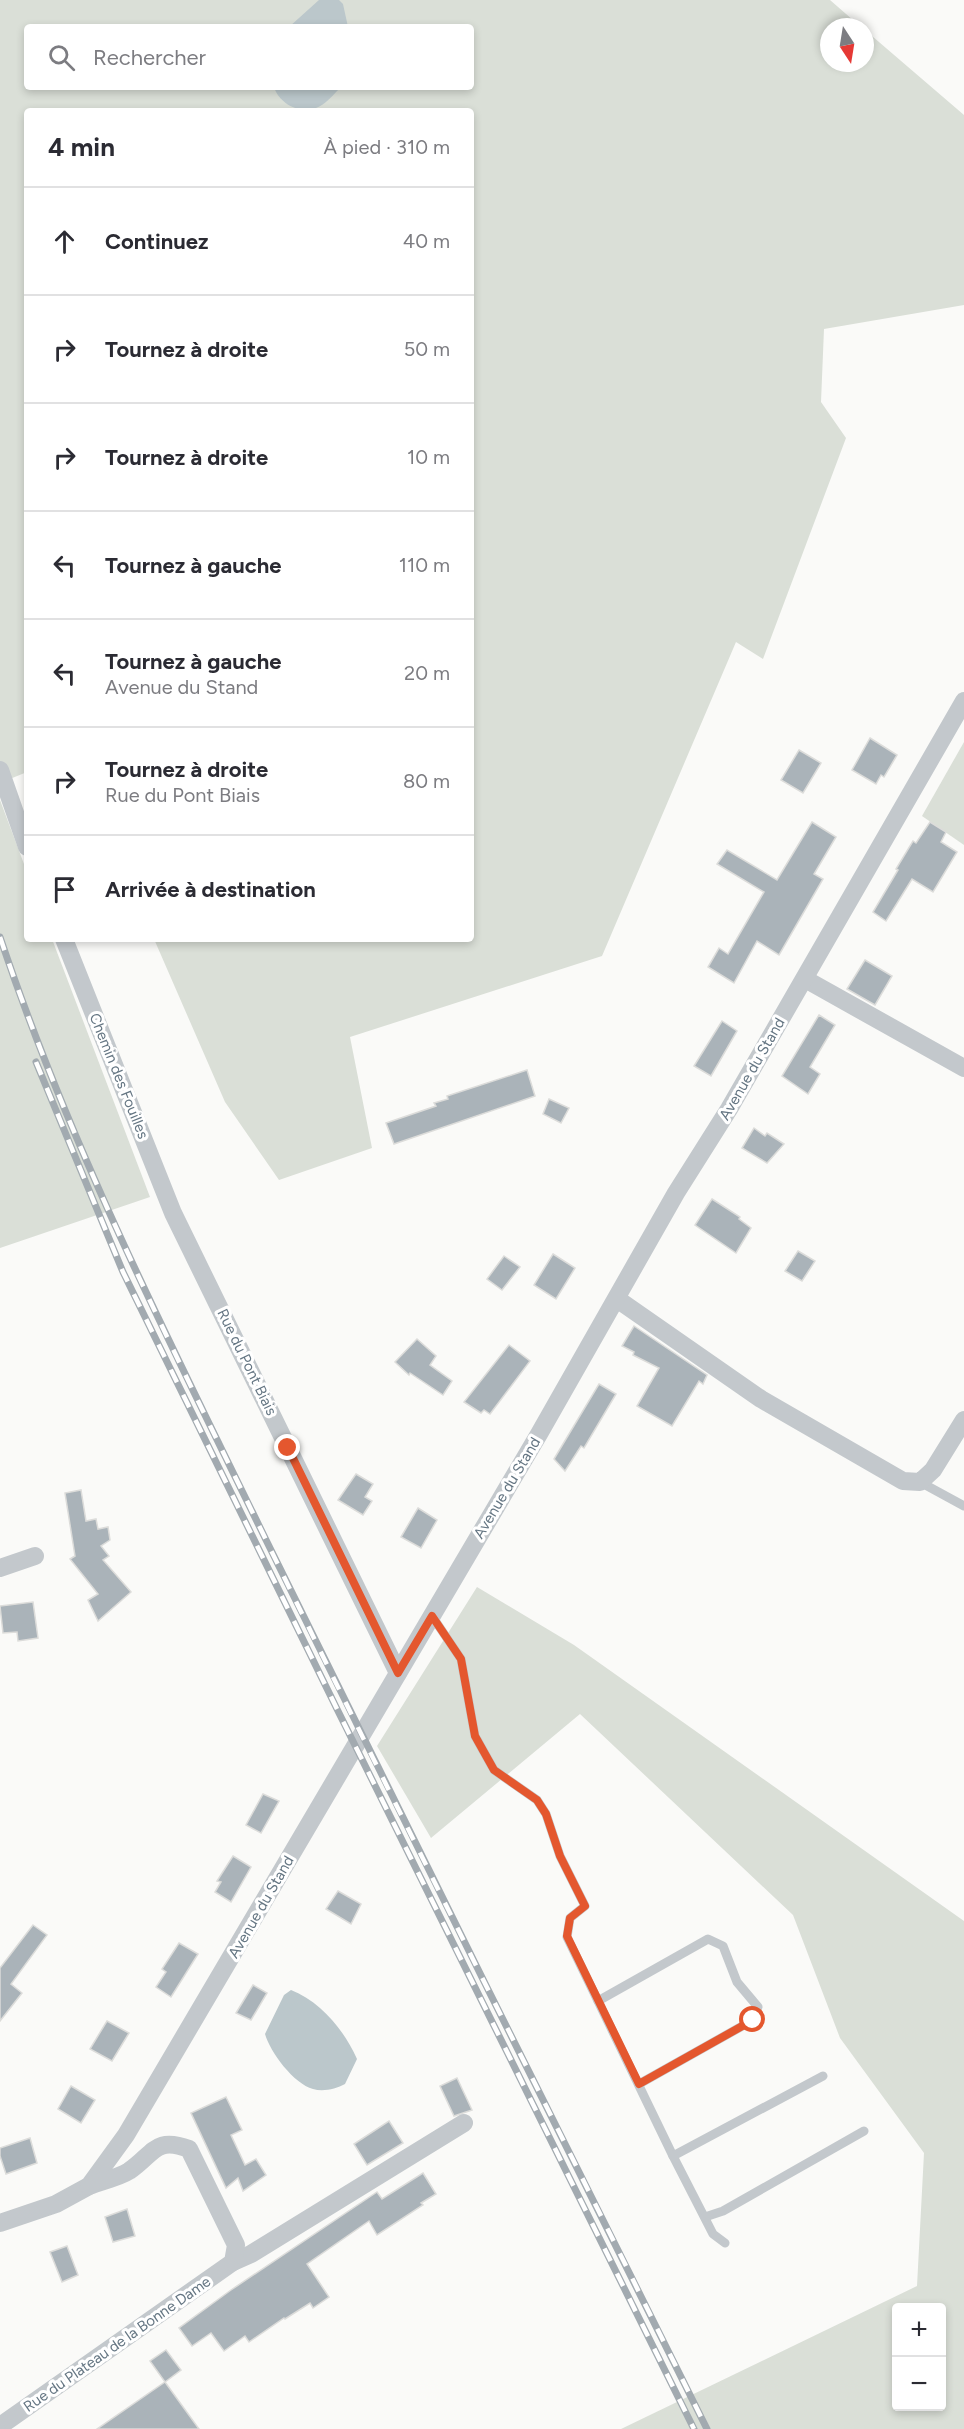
<!DOCTYPE html>
<html lang="fr">
<meta charset="utf-8">
<style>
body{margin:0;font-family:Figtree,sans-serif;background:#f7f7f7;color:#2b2b33}
.controls{position:absolute;right:18px;bottom:18px;display:grid;overflow:hidden;border-radius:6px;box-shadow:0 3px 9px #0003}
.controls button{width:54px;height:54px;display:grid;place-items:center;padding:0;border:0;border-bottom:2px solid #e1e1e2;background:#fff;color:#2b2b33;font:30px sans-serif}
.compass{position:absolute;left:820px;top:18px;width:54px;height:54px;border-radius:50%;background:#fff;box-shadow:0 3px 9px #0003;rotate:168deg}
.stop{position:absolute;width:18px;height:18px;margin:-14px;border:4px solid #e4572e;border-radius:50%;background:#fff}
.stop.end{background:#e4572e;border-color:#fff;box-shadow:0 2px 6px #0008}
.list{margin:0;padding:0;list-style:none}
h2{display:flex;justify-content:space-between;align-items:center;height:78px;margin:0;padding:0 24px;font-size:26px}
h2 small{font-size:20px;font-weight:400;color:#7c7c81}
.list li{display:grid;grid-template-columns:39px 1fr auto;gap:18px;align-items:center;box-sizing:border-box;height:108px;padding:0 24px;border-top:2px solid #e1e1e2}
.list b{display:block;font-size:22px;white-space:nowrap}
.list p{margin:0;font-size:20px;white-space:nowrap;color:#7c7c81}
.list em{font-size:20px;font-style:normal;color:#7c7c81}
.icon{flex:none;width:33px;height:33px;fill:none;stroke:currentColor;stroke-width:2;stroke-linecap:round;stroke-linejoin:round}
.map{position:relative;flex:none;width:964px;height:2429px;overflow:hidden}
.search{position:absolute;background:#fff;box-shadow:0 3px 9px #0003;left:24px;top:24px;width:450px;height:66px;display:flex;align-items:center;gap:15px;box-sizing:border-box;padding:0 21px;border-radius:6px;color:#7c7c81;font-size:22px}
.panel{position:absolute;background:#fff;box-shadow:0 3px 9px #0003;left:24px;top:108px;width:450px;height:834px;border-radius:6px}
.map>svg:first-child{display:block}
</style>
<div class="map">
<svg width="964" height="2429" viewBox="0 0 964 2429">
<rect width="100%" height="100%" fill="#fafaf8"/>
<g fill="#dadfd7" fill-rule="evenodd">
<path d="M0 0H830L861 27H829V63H865V30L964 115V305L824 329 821 402 846 438 763 659 736 642 602 956 350 1037 372 1148 279 1180 225 1102 154 939H471V111H27V772L0 783ZM27 27H471V87H27Z"/>
<path d="M964 742V845L922 816Z"/>
<path d="M0 800 27 872V939H52L150 1197 0 1248Z"/>
<path d="M477 1587 574 1645 964 1921V2429H621L917 2286 924 2153 840 2038 793 1915 580 1714 431 1838 377 1746ZM896 2308H942V2406H896Z"/>
</g>
<g fill="#bbc7cb">
<path d="M319 0H339L343 4 348 27H289Z"/>
<path d="M274 87H341C334 94 325 105 316 108 298 114 279 103 274 87Z"/>
<path d="M291 1990C321 2002 344 2030 357 2059L345 2084C336 2089 323 2092 313 2089 294 2084 270 2052 265 2034L284 1995Z"/>
</g>
<g fill="#aab3b9" stroke="#dcdcda" stroke-width="1.5">
<path d="M870 738 897 755 884 777 881 775 876 784 852 770Z"/>
<path d="M799 750 821 763 803 793 781 780Z"/>
<path d="M812 822 836 837 814 874 823 879 779 955 757 941 734 983 708 967 719 948 728 954 764 892 717 864 727 850 777 880Z"/>
<path d="M930 822 946 832 941 842 957 852 933 892 912 879 886 921 873 912 898 870 896 869 913 841 916 843Z"/>
<path d="M865 960 892 976 875 1005 847 989Z"/>
<path d="M819 1015 835 1025 810 1067 820 1074 808 1094 782 1076Z"/>
<path d="M722 1021 737 1031 711 1076 694 1066Z"/>
<path d="M527 1070 535 1096 394 1144 386 1123 436 1106 434 1103 448 1099 447 1096Z"/>
<path d="M549 1099 569 1108 561 1123 543 1114Z"/>
<path d="M754 1128 765 1136 767 1133 784 1144 767 1163 742 1148Z"/>
<path d="M712 1199 740 1217 739 1219 751 1228 736 1253 695 1225Z"/>
<path d="M798 1251 815 1261 802 1281 785 1271Z"/>
<path d="M553 1254 575 1268 556 1299 534 1285Z"/>
<path d="M504 1256 520 1267 502 1290 487 1279Z"/>
<path d="M634 1326 707 1375 703 1384 699 1381 672 1426 637 1406 659 1368 633 1355 634 1352 622 1346Z"/>
<path d="M417 1339 436 1356 430 1365 452 1381 443 1395 410 1373 409 1375 395 1362Z"/>
<path d="M509 1345 530 1361 490 1414 484 1410 481 1413 464 1402Z"/>
<path d="M599 1384 616 1394 584 1448 581 1446 565 1471 554 1459Z"/>
<path d="M356 1474 373 1484 365 1497 372 1501 363 1515 338 1500Z"/>
<path d="M81 1490 86 1521 96 1519 98 1529 108 1527 110 1540 101 1546 109 1556 103 1560 131 1592 98 1621 88 1600 98 1594 70 1559 75 1556 65 1493Z"/>
<path d="M418 1508 437 1520 421 1548 401 1537Z"/>
<path d="M33 1602 38 1638 18 1641 17 1632 3 1633 0 1606Z"/>
<path d="M263 1794 279 1801 261 1833 246 1825Z"/>
<path d="M233 1856 251 1867 231 1902 215 1892 221 1882 217 1881Z"/>
<path d="M338 1891 361 1904 351 1924 326 1909Z"/>
<path d="M33 1925 47 1935 11 1984 22 1993 0 2021V1968Z"/>
<path d="M179 1943 198 1954 171 1997 156 1987 166 1972 162 1969Z"/>
<path d="M253 1985 267 1993 251 2020 236 2013Z"/>
<path d="M107 2021 129 2033 112 2061 90 2049Z"/>
<path d="M457 2078 472 2110 454 2116 440 2086Z"/>
<path d="M71 2086 95 2100 81 2123 58 2109Z"/>
<path d="M226 2097 242 2130 231 2135 245 2165 256 2159 266 2175 243 2191 238 2178 226 2188 191 2113Z"/>
<path d="M389 2121 403 2143 367 2165 354 2144Z"/>
<path d="M30 2138 37 2163 6 2174 0 2156V2148Z"/>
<path d="M423 2173 436 2194 421 2203 423 2205 377 2235 369 2221 307 2264 329 2297 313 2308 310 2303 285 2319 284 2318 249 2342 245 2336 224 2351 211 2333 192 2346 179 2328 231 2290 377 2192 382 2199Z"/>
<path d="M127 2209 135 2236 113 2242 105 2217Z"/>
<path d="M67 2246 78 2275 62 2282 50 2252Z"/>
<path d="M166 2350 181 2370 165 2382 150 2361Z"/>
<path d="M165 2382 199 2429H97Z"/>
</g>
<g fill="none" stroke-linecap="round" stroke-linejoin="round">
<g stroke="#c3c8cc" stroke-width="9">
<path d="M920 1482 964 1506"/>
<path d="M432 1616 461 1659 475 1736 494 1770 537 1800 546 1814 560 1856 585 1906 570 1918 567 1937 673 2156 713 2234 725 2243"/>
<path d="M598 2001 708 1939 723 1946 737 1982 758 2007 753 2020 639 2084"/>
<path d="M673 2156 823 2076"/>
<path d="M705 2217 723 2211 864 2131"/>
</g>
<g stroke="#c3c8cc" stroke-width="18">
<path d="M0 770 27 847"/>
<path d="M64 939 173 1213 398 1673"/>
<path d="M805 979 964 1068"/>
<path d="M617 1299 761 1399 903 1481 920 1482 933 1470 964 1420"/>
<path d="M0 1568 35 1556"/>
<path d="M0 2223 56 2204 89 2186 126 2135 539 1434 676 1193 729 1109 964 701"/>
<path d="M233 2262 251 2254 464 2123"/>
<path d="M0 2426 233 2262 236 2245 189 2149C155 2136 154 2154 129 2171 118 2178 101 2181 89 2186"/>
</g>
<defs>
<g id="rail">
<path d="M0 937C70 1147 171 1345 268 1544 412 1840 561 2134 707 2429"/>
<path d="M36 1062 123 1272 337 1709 694 2429"/>
</g>
</defs>
<use href="#rail" stroke="#a2aab0" stroke-width="7"/>
<use href="#rail" stroke="#fff" stroke-width="4.5" stroke-dasharray="14" stroke-linecap="butt"/>
</g>
<g fill="none" stroke-linecap="round" stroke-linejoin="round">
<path stroke="#e4572e" stroke-width="8" d="M288 1448 398 1673 432 1616 461 1659 475 1736 494 1770 537 1800 546 1814 560 1856 585 1906 570 1918 567 1936 639 2084 753 2020"/>
</g>
<g text-anchor="middle" stroke-width="6" stroke-linejoin="round" paint-order="stroke">
<g font-size="15" fill="#657683" stroke="#fff">
<text transform="translate(752 1069) rotate(-60)" y="5">Avenue du Stand</text>
<text transform="translate(119 1076) rotate(68)" y="5">Chemin des Fouilles</text>
<text transform="translate(247 1362) rotate(64)" y="5">Rue du Pont Biais</text>
<text transform="translate(507 1488) rotate(-59)" y="5">Avenue du Stand</text>
<text transform="translate(261 1907) rotate(-60)" y="5">Avenue du Stand</text>
<text transform="translate(117 2344) rotate(-35)" y="5">Rue du Plateau de la Bonne Dame</text>
</g>
</g>
</svg>
<div class="controls">
<button>+</button>
<button>−</button>
</div>
<svg class="compass" viewBox="-18 -18 36 36"><path d="M0-13l5 13h-10z" fill="#e53935"/><path d="M0 13l5-13h-10z" fill="#7c7c81"/></svg>
<div class="stop" style="left:753px;top:2020px"></div>
<div class="stop end" style="left:288px;top:1448px"></div>
<div class="search"><svg class="icon" aria-label="search" viewBox="0 0 24 24"><circle cx="10" cy="10" r="6"/><path d="M15 15l6 6"/></svg>Rechercher</div>
<section class="panel">
<h2>4 min<small>À pied · 310 m</small></h2>
<ul class="list">
<li><svg class="icon" aria-label="ahead" viewBox="0 0 24 24"><path d="M12 20V5M6 11l6-6 6 6"/></svg><div><b>Continuez</b></div><em>40 m</em></li>
<li><svg class="icon" aria-label="right" viewBox="0 0 24 24"><path d="M7 20v-9h11M14 6l5 5-5 5"/></svg><div><b>Tournez à droite</b></div><em>50 m</em></li>
<li><svg class="icon" aria-label="right" viewBox="0 0 24 24"><path d="M7 20v-9h11M14 6l5 5-5 5"/></svg><div><b>Tournez à droite</b></div><em>10 m</em></li>
<li><svg class="icon" aria-label="left" viewBox="0 0 24 24"><path d="M17 20v-9H6M10 6l-5 5 5 5"/></svg><div><b>Tournez à gauche</b></div><em>110 m</em></li>
<li><svg class="icon" aria-label="left" viewBox="0 0 24 24"><path d="M17 20v-9H6M10 6l-5 5 5 5"/></svg><div><b>Tournez à gauche</b><p>Avenue du Stand</p></div><em>20 m</em></li>
<li><svg class="icon" aria-label="right" viewBox="0 0 24 24"><path d="M7 20v-9h11M14 6l5 5-5 5"/></svg><div><b>Tournez à droite</b><p>Rue du Pont Biais</p></div><em>80 m</em></li>
<li><svg class="icon" aria-label="arrive" viewBox="0 0 24 24"><path d="M6 21V4h12l-3 4 3 4H6"/></svg><div><b>Arrivée à destination</b></div></li>
</ul>
</section>
</div>
